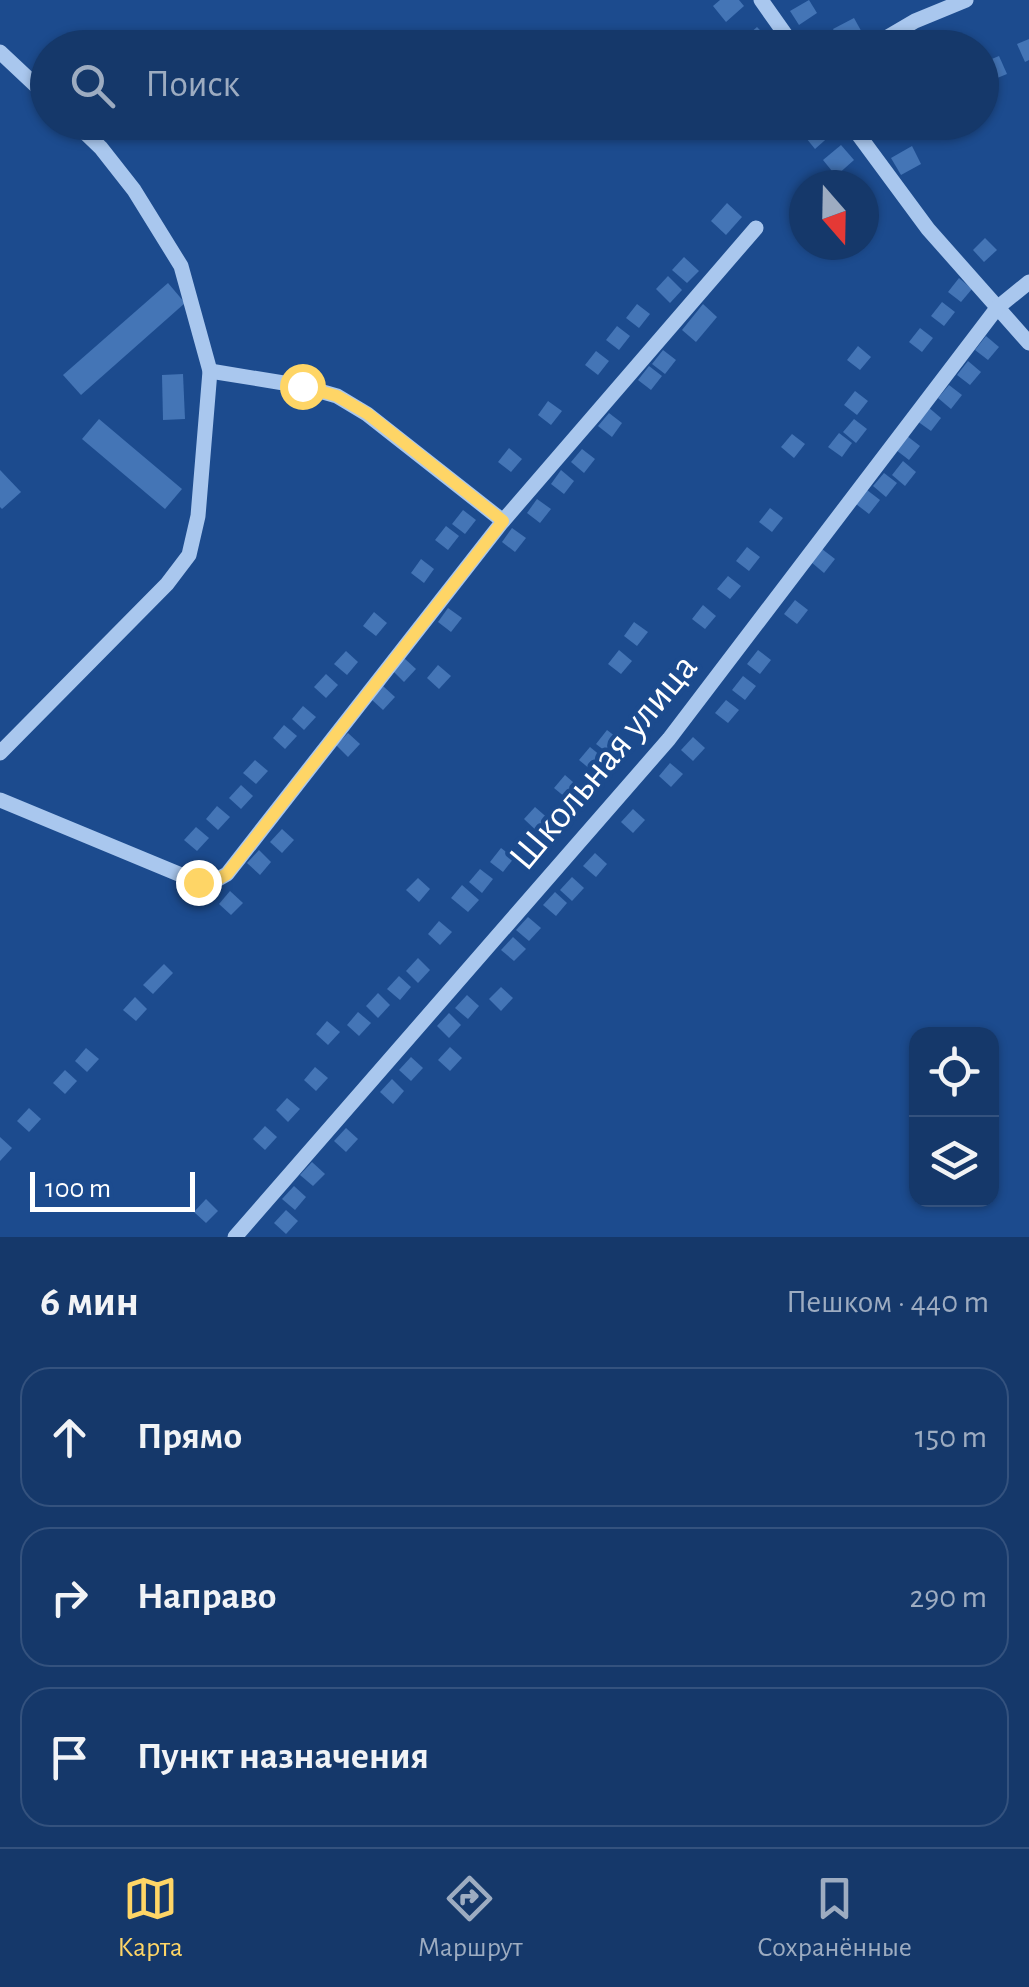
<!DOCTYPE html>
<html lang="ru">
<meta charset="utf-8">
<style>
body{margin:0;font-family:"Alegreya Sans",sans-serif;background:#1e3f70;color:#f1f3f6}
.controls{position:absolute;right:30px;bottom:30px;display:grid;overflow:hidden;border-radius:20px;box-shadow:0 2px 8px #0004}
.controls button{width:90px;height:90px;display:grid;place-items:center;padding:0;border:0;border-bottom:2px solid #34527e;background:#15386a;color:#f1f3f6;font:50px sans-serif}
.compass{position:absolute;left:789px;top:170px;width:90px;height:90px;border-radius:50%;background:#15386a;box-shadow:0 2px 8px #0004;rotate:160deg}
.scale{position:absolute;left:30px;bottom:25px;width:165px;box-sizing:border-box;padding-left:10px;border:5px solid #fff;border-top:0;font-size:28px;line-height:35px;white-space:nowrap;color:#fff;-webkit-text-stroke:8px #1c4b8e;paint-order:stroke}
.stop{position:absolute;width:30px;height:30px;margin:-22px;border:8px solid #fed566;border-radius:50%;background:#fff}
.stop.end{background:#fed566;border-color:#fff;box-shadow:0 2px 10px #0008}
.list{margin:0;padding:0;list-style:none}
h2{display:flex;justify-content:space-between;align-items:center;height:130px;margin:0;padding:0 40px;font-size:42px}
h2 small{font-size:32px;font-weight:400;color:#9dacc1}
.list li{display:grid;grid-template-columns:65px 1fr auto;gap:30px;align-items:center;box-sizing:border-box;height:140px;margin:0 20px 20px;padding:0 20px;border:2px solid #34527e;border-radius:30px}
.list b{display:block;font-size:38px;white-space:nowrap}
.list em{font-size:32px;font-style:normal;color:#9dacc1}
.icon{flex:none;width:55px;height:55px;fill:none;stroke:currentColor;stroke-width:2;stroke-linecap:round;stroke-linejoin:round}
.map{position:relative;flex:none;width:1029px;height:1237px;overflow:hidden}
.search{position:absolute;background:#15386a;box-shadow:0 2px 8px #0004;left:30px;right:30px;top:30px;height:110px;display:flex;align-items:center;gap:25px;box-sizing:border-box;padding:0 35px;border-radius:55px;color:#9dacc1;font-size:38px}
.sheet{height:610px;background:#15386a}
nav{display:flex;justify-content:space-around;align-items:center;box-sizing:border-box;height:140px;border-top:2px solid #34527e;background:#15386a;font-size:28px;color:#9dacc1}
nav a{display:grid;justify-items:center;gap:5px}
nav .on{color:#fed566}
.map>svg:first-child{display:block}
</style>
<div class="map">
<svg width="1029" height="1237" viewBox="0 0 1029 1237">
<rect width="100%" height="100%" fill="#1c4b8e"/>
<g fill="#4475b6">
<path d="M720 0H739L744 6 726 22 713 6Z"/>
<path d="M809 0 817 13 799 25 790 11Z"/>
<path d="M854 18 864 36 843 47 833 29Z"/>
<path d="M757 27 771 42 765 48H744L739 43Z"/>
<path d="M1029 39V60L1025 62 1017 44Z"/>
<path d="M999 56 1007 74 990 81 982 63Z"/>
<path d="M814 122H824L833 133 815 149 802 133Z"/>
<path d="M870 122H897L899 126 878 137Z"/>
<path d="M841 145 854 160 836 176 823 160Z"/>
<path d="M912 146 921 164 901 175 891 158Z"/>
<path d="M727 203 742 217 726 235 711 221Z"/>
<path d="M985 238 997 250 984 262 973 250Z"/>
<path d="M684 257 699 271 687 283 672 270Z"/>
<path d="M668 276 682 290 670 303 656 289Z"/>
<path d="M959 278 972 289 961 302 948 292Z"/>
<path d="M168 283 185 303 81 395 63 375Z"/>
<path d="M942 302 955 312 944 326 931 316Z"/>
<path d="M637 304 650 314 639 328 626 318Z"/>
<path d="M703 304 717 317 696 342 682 330Z"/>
<path d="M617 326 630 336 619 350 606 340Z"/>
<path d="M920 328 933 338 922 352 909 342Z"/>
<path d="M986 336 999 347 988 360 975 350Z"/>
<path d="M858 346 871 357 860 370 847 360Z"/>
<path d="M663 350 676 360 665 374 652 364Z"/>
<path d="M596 351 609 361 598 375 585 365Z"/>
<path d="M968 361 981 372 970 385 957 375Z"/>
<path d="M649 366 662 376 651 390 638 380Z"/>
<path d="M183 374 185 419 163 420 162 375Z"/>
<path d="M949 385 962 395 951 409 938 398Z"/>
<path d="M855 391 868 401 857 415 844 405Z"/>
<path d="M548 401 562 411 551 425 538 415Z"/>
<path d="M928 407 941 418 931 431 917 421Z"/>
<path d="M609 413 622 423 612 437 598 426Z"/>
<path d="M99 419 182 489 165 509 82 439Z"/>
<path d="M854 419 867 429 856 443 843 432Z"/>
<path d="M839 433 852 443 842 457 828 447Z"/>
<path d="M792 434 805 444 794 458 781 447Z"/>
<path d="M907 436 920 446 909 460 896 450Z"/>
<path d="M509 448 522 459 511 472 498 462Z"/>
<path d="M582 449 595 459 584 473 571 462Z"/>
<path d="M903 461 916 472 905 486 892 475Z"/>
<path d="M0 470 21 492 2 509 0 507Z"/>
<path d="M561 470 574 481 564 494 551 484Z"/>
<path d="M884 473 897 483 886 497 873 486Z"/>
<path d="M867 490 880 500 869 514 856 504Z"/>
<path d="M537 499 551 509 540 523 527 513Z"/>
<path d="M770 508 783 518 772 532 759 522Z"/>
<path d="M463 510 476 520 465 534 452 524Z"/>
<path d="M446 526 459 536 448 550 435 540Z"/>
<path d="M512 528 526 538 515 552 502 542Z"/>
<path d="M747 547 760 557 749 571 736 561Z"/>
<path d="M822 549 835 559 824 573 811 562Z"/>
<path d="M421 559 434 569 424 583 411 573Z"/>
<path d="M728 576 741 586 730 599 717 589Z"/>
<path d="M795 600 808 610 797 624 784 614Z"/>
<path d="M703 605 716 616 705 629 692 619Z"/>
<path d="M448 608 462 618 451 632 438 622Z"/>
<path d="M374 612 387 623 376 636 363 626Z"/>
<path d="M634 622 648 632 637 646 624 636Z"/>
<path d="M619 650 632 661 621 674 608 664Z"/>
<path d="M758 650 771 660 760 674 747 664Z"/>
<path d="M346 651 358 662 347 675 334 664Z"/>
<path d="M404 658 416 669 404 682 392 670Z"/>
<path d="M438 665 451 676 439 689 427 678Z"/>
<path d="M326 674 338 685 326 698 314 687Z"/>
<path d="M743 676 756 686 745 700 732 690Z"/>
<path d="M383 686 395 697 383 710 371 699Z"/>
<path d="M726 700 739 710 728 723 715 713Z"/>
<path d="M303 706 316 717 304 730 292 719Z"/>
<path d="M284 725 297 736 285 749 273 738Z"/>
<path d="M607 730 620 740 609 754 596 744Z"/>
<path d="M348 733 360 744 348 757 336 745Z"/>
<path d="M693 737 705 748 693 761 681 750Z"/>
<path d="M590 747 607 761 596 774 579 760Z"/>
<path d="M255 760 268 771 256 784 243 773Z"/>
<path d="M670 763 683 774 671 787 659 776Z"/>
<path d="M565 775 582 790 571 802 554 788Z"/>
<path d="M241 785 253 796 241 809 229 798Z"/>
<path d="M217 806 230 817 218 830 206 819Z"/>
<path d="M535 807 551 821 540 834 524 819Z"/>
<path d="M633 809 645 820 633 833 621 822Z"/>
<path d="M196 827 209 838 197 851 184 840Z"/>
<path d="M282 829 294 840 282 853 270 842Z"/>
<path d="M501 848 514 858 503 872 490 862Z"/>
<path d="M259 850 271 862 260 875 247 863Z"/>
<path d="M595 853 607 864 596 877 583 866Z"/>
<path d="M480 869 493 879 482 893 469 882Z"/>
<path d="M572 877 584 888 572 901 560 890Z"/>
<path d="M418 878 430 889 419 902 406 890Z"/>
<path d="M462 885 479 900 468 912 451 898Z"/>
<path d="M230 891 243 903 231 915 219 904Z"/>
<path d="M555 892 567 903 556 916 543 905Z"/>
<path d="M528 917 541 928 529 941 516 930Z"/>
<path d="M439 921 452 932 440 945 428 934Z"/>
<path d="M513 937 526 949 514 961 501 950Z"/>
<path d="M418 958 430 970 418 983 406 971Z"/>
<path d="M164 964 173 973 153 994 143 985Z"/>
<path d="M399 976 411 987 400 1000 387 989Z"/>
<path d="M501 987 513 998 501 1011 489 999Z"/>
<path d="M378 993 390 1005 378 1018 366 1006Z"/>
<path d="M467 995 479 1006 468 1019 455 1008Z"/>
<path d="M135 997 147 1009 136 1021 123 1010Z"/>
<path d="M358 1012 371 1023 359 1036 347 1025Z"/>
<path d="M449 1013 461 1025 449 1038 437 1026Z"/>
<path d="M327 1021 340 1032 328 1045 316 1034Z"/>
<path d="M450 1047 462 1058 450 1071 438 1060Z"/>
<path d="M86 1048 99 1059 87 1072 75 1061Z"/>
<path d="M411 1057 423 1068 411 1081 399 1070Z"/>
<path d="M315 1067 328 1078 316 1091 304 1080Z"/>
<path d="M65 1070 77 1081 65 1094 53 1083Z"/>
<path d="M392 1079 404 1091 393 1104 380 1092Z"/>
<path d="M287 1098 300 1109 288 1122 276 1110Z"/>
<path d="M29 1108 41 1119 29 1132 17 1121Z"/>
<path d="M265 1126 277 1137 265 1150 253 1139Z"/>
<path d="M346 1128 358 1139 346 1152 334 1141Z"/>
<path d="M0 1137 12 1148 0 1161Z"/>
<path d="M312 1162 325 1174 313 1186 300 1175Z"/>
<path d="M294 1186 306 1197 295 1210 282 1199Z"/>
<path d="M206 1199 218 1211 206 1223 194 1212Z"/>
<path d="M286 1210 298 1221 286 1234 274 1223Z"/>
</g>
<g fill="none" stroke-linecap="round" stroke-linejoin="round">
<g stroke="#a9c7ee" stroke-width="15">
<path d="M761 0 795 48"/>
<path d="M869 48 915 21 966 0"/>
<path d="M0 52 48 97"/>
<path d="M849 122 928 229 1029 343"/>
<path d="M210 371 302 386 337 396 367 414 503 521"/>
<path d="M0 753 167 584 189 555 198 516 210 371 181 266 134 190 101 148 74 122"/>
<path d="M0 800 198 882H213L227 874 503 521 756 228"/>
<path d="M235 1237 669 739 997 308 1029 282"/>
</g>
</g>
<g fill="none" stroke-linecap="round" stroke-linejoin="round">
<path stroke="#fed566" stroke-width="12" d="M198 882H213L227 874 503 521 368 414 337 396 302 386"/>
</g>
<g text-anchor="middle" stroke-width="9" stroke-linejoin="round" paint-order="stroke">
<g font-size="40" fill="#fff" stroke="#1c4b8e">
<text transform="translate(602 761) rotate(-50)" y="14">Школьная улица</text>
</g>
</g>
</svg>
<div class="controls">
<button><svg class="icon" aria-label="locate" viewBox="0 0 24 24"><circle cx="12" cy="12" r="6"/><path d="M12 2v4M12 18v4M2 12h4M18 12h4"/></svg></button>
<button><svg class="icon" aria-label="layers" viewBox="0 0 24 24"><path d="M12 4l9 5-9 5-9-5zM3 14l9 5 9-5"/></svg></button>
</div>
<svg class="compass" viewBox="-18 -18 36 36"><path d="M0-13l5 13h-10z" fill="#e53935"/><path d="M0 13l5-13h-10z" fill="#9dacc1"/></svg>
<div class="scale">100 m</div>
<div class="stop" style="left:302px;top:386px"></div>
<div class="stop end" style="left:198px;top:882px"></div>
<div class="search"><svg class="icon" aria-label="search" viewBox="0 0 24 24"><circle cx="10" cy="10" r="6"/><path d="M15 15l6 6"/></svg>Поиск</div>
</div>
<section class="sheet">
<h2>6 мин<small>Пешком · 440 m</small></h2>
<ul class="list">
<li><svg class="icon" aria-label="ahead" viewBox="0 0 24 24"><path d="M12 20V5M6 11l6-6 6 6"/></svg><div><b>Прямо</b></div><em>150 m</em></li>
<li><svg class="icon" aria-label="right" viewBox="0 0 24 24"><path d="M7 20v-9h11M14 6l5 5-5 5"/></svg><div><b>Направо</b></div><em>290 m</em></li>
<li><svg class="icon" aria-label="arrive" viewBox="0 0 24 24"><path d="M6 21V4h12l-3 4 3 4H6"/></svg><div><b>Пункт назначения</b></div></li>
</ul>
</section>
<nav>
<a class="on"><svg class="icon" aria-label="map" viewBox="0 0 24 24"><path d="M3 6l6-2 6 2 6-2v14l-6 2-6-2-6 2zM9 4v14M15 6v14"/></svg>Карта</a>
<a><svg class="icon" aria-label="directions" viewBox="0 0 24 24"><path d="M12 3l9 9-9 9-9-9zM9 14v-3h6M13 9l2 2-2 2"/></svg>Маршрут</a>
<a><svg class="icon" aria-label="saved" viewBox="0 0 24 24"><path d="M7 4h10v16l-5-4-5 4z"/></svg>Сохранённые</a>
</nav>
